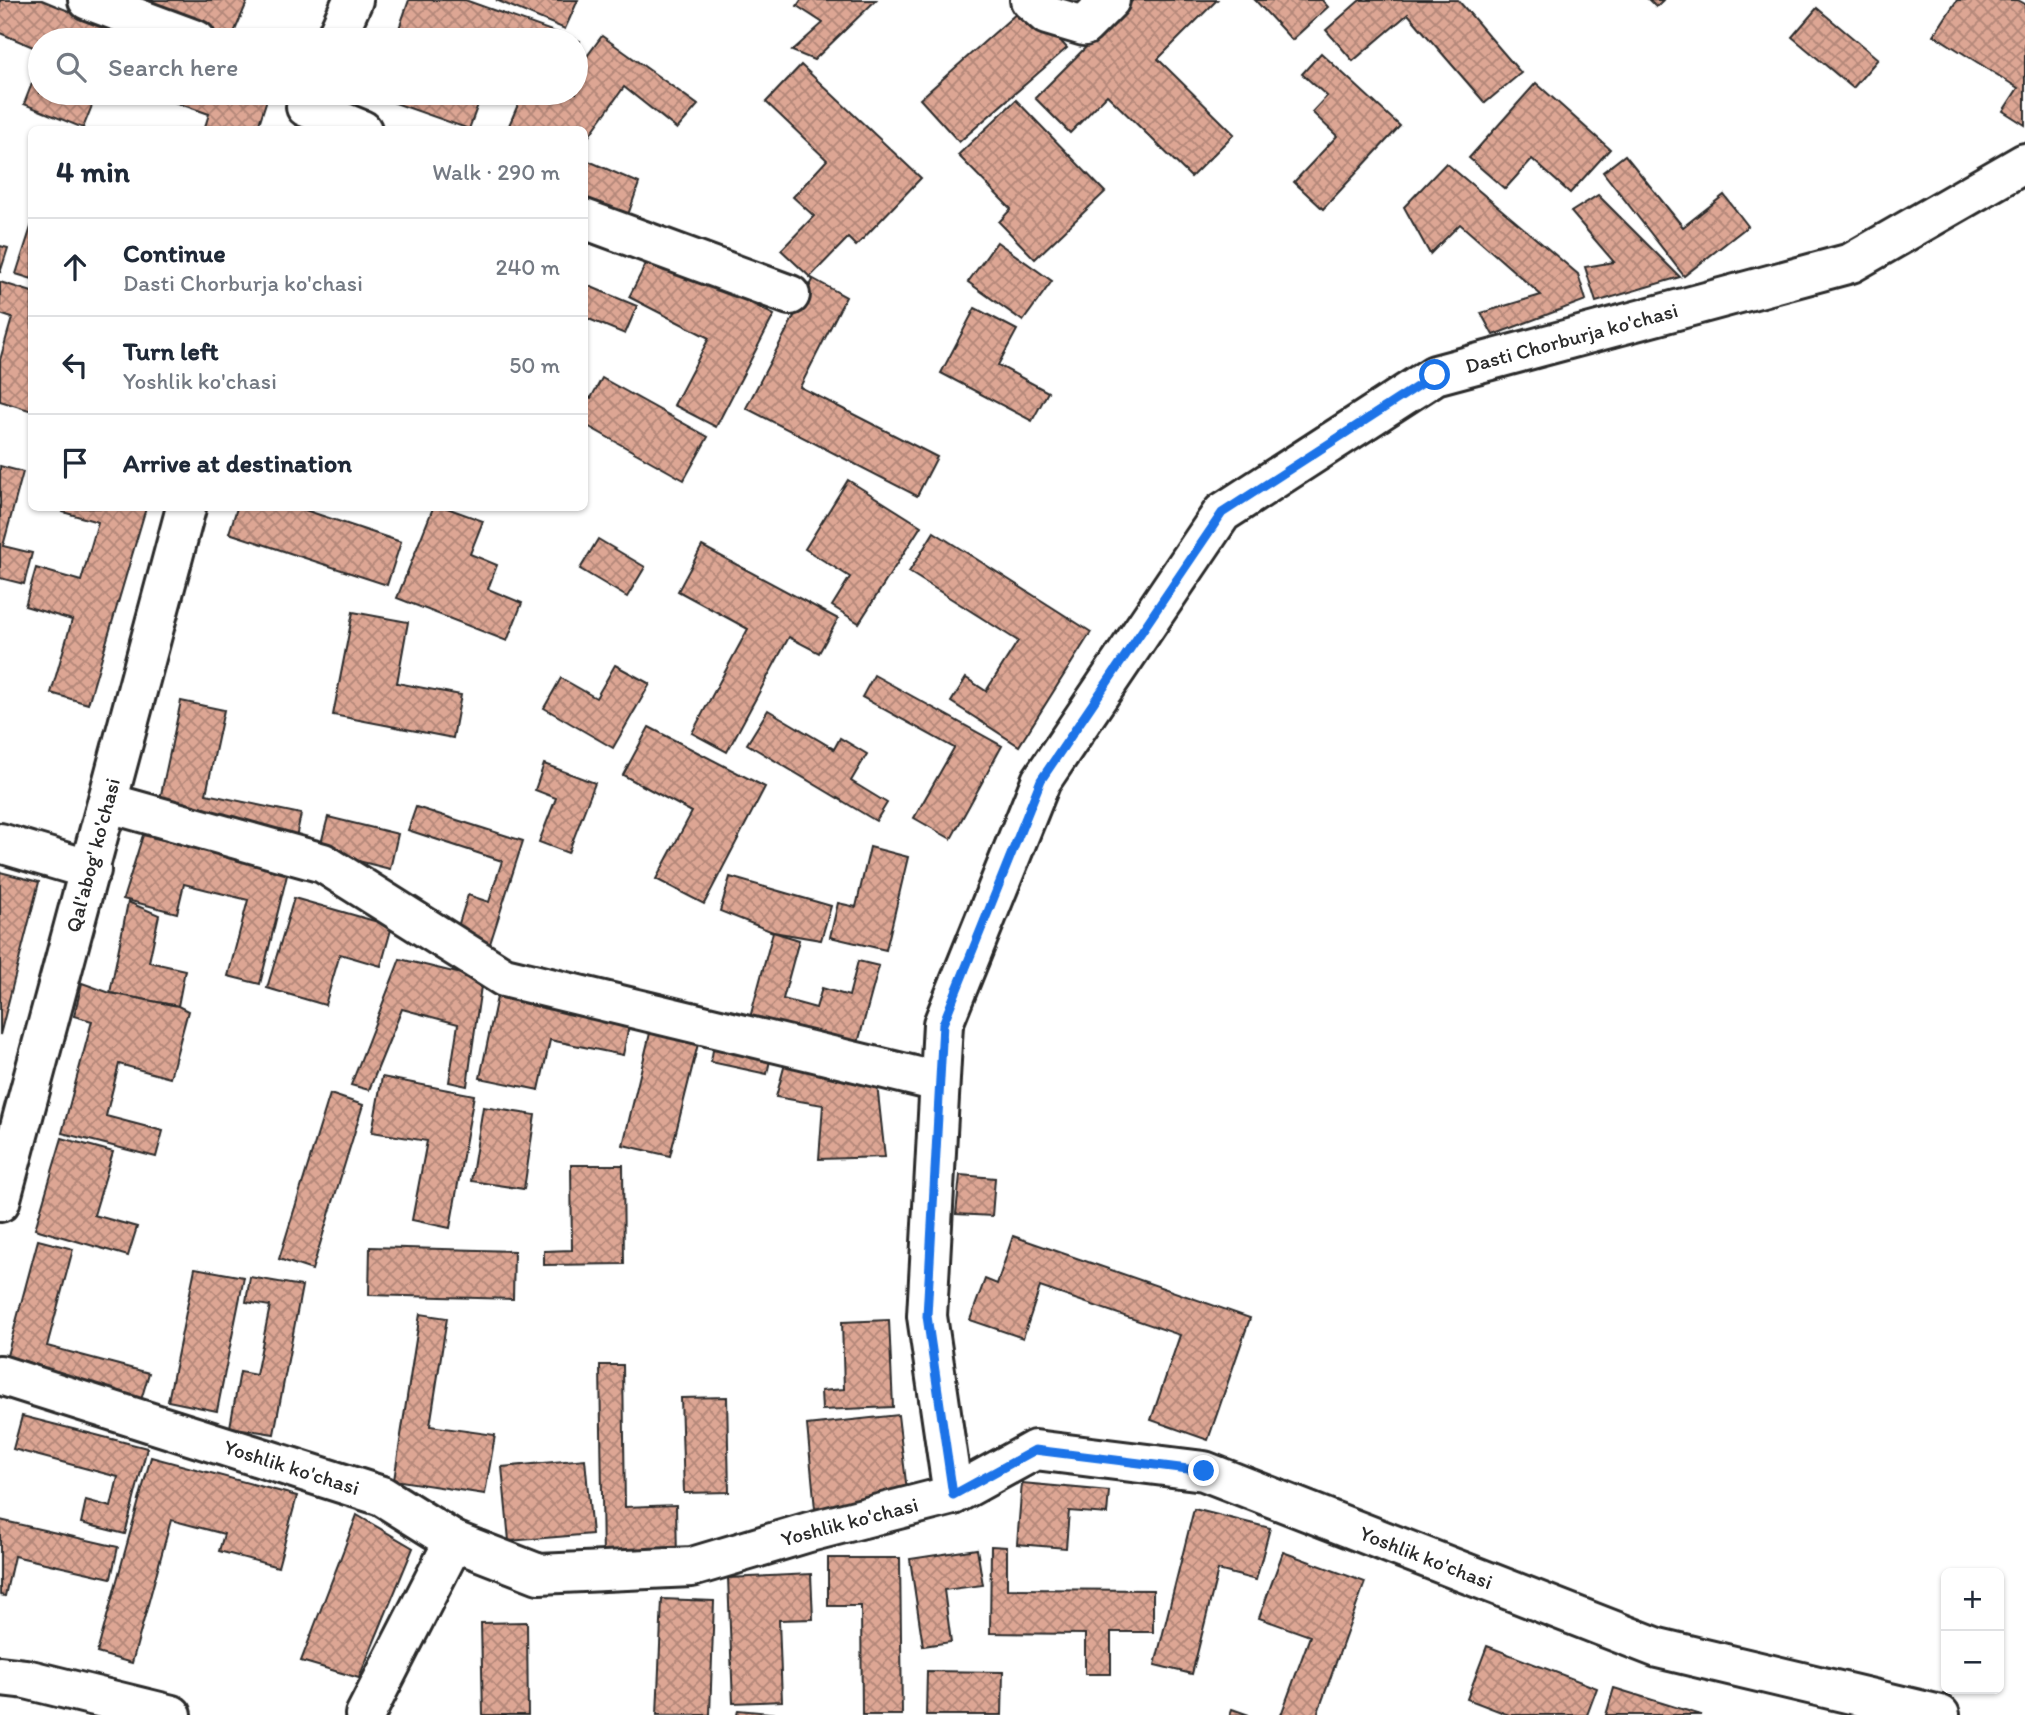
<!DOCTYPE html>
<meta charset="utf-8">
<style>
body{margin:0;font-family:Itim,sans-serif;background:#f6f6f7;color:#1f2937}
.controls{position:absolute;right:21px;bottom:21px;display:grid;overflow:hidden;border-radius:10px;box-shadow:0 2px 5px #0004}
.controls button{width:63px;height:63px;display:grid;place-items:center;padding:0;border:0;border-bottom:2px solid #e0e1e3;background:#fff;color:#1f2937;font:35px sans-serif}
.stop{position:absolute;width:21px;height:21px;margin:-16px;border:5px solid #1a73e8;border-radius:50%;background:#fff}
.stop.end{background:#1a73e8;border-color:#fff;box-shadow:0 2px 7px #0008}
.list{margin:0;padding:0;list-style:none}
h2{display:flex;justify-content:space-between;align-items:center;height:91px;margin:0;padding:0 28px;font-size:30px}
h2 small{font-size:23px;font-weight:400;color:#747a83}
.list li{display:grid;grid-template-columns:46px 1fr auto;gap:21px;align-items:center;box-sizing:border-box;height:98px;padding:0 28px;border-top:2px solid #e0e1e3}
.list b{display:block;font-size:26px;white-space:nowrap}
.list p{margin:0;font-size:23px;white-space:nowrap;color:#747a83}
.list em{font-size:23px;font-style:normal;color:#747a83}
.icon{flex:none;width:38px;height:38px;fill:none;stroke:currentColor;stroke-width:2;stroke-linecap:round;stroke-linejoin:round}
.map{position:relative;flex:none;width:2025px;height:1715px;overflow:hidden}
.search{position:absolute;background:#fff;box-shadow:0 2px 5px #0004;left:28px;top:28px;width:560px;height:77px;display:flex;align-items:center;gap:18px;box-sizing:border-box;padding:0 24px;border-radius:38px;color:#747a83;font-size:26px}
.panel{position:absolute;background:#fff;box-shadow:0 2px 5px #0004;left:28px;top:126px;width:560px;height:385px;border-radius:10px}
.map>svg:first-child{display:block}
</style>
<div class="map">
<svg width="2025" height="1715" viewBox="0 0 2025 1715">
<defs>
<pattern id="building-cross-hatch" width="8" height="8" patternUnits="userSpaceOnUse" patternTransform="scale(1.75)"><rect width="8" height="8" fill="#dda694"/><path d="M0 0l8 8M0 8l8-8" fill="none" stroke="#b38779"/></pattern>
</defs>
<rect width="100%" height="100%" fill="#fff"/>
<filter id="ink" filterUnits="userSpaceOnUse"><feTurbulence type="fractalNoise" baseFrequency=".0143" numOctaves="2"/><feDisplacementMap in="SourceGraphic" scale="14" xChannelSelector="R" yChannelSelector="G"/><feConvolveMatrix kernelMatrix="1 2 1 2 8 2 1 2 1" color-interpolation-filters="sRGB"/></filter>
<g filter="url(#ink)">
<g fill="url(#building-cross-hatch)" stroke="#2b2b2b" stroke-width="2">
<path d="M0 0H42L122 33 119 40H40V50L0 33Z"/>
<path d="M133 0H248L231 40Z"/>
<path d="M409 0H465L580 41 576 53V40H395Z"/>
<path d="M496 0H578L565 29Z"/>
<path d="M801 0H876L814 60 792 51 823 23 797 6Z"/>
<path d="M1133 0H1217L1158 59 1234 134 1191 177 1107 95 1070 133 1035 98Z"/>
<path d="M1255 0H1322L1328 7 1292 40Z"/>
<path d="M1360 0H1458L1521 73 1485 103 1408 14 1353 61 1326 30Z"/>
<path d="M1649 0H1663L1656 7Z"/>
<path d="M1957 0H2018L2025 4V125L2003 111 2018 88 1934 35Z"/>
<path d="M1027 4 1067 48 959 142 920 99Z"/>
<path d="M1817 8 1878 59 1853 88 1792 37Z"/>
<path d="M602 36 698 105 677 129 624 87 584 143V130H507L523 93H576V71Z"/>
<path d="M1321 53 1400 126 1323 209 1294 182 1337 136 1312 112 1327 96 1302 74Z"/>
<path d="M40 63V93H97L83 128 24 104Z"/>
<path d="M801 65 921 178 856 246 848 238 810 277 781 250 814 216 793 197 827 160 766 102Z"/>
<path d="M1536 83 1610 149 1570 193 1532 159 1505 189 1469 158Z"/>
<path d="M161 93H269L257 130H204L209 114 160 97Z"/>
<path d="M376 93H463L480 99 469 129 375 96Z"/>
<path d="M1016 100 1105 192 1035 259 999 222 1011 209 958 155Z"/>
<path d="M1625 155 1683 227 1724 195 1748 226 1684 276 1603 172Z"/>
<path d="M584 159 639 183 627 218 584 202Z"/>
<path d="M1446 163 1578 274 1586 300 1493 335 1481 313 1541 295 1460 224 1430 254 1404 207Z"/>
<path d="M1598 195 1680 277 1596 302 1585 267 1614 262 1571 212Z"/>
<path d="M32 224V279L16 274Z"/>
<path d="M997 242 1052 281 1023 321 968 282Z"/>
<path d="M0 246 8 248 0 273Z"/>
<path d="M652 252 774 315 716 427 674 405 709 338 629 297Z"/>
<path d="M810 277 846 297 800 387 937 457 917 496 746 408 813 280Z"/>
<path d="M0 282 32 292V411L0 401V360L12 318 0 314Z"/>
<path d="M584 284 637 306 625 334 584 317Z"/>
<path d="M975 308 1017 330 998 365 1048 392 1032 421 941 373Z"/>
<path d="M602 378 708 437 684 480 584 424V395L591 398Z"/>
<path d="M0 466 23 472 3 546 32 553 24 584 0 578Z"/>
<path d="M848 480 921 526 859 623 832 606 850 577 805 549Z"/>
<path d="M64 508H146L88 704 51 693 72 620 25 606 36 568 81 581 98 522 63 512Z"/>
<path d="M237 508H299L401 542 387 585 229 533Z"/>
<path d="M433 508H447L483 521 470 554 497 565 488 589 522 603 507 641 397 598Z"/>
<path d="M934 532 1091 632 1019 746 951 702 966 678 986 691 1018 641 909 572Z"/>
<path d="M598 539 645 567 627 597 580 569Z"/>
<path d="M702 546 838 619 819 653 789 637 727 752 692 733 748 629 678 591Z"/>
<path d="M353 612 408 622 397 683 461 695 453 738 333 715Z"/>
<path d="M615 665 650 684 613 748 544 708 561 678 596 698Z"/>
<path d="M874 675 1002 746 951 839 914 818 954 748 862 697Z"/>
<path d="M181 701 224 710 206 794 301 814 295 842 157 813Z"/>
<path d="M768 710 834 749 840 738 867 754 851 781 887 803 876 821 747 744Z"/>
<path d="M649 727 765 787 704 904 656 879 692 812 623 775Z"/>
<path d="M544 764 595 783 568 853 539 842 556 798 535 790Z"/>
<path d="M416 807 523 841 488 950 454 939 468 895 489 902 502 861 408 830Z"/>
<path d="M328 817 398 834 390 869 319 851Z"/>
<path d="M143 835 288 871 260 984 228 976 248 900 184 884 177 913 123 899Z"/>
<path d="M870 847 908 857 886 950 830 937 838 903 856 907Z"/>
<path d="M0 872 39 882 0 1035Z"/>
<path d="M730 877 831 906 821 940 773 932 720 911Z"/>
<path d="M294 898 392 926 381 966 340 954 325 1005 267 988Z"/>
<path d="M128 902 159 915 149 962 185 970 178 1006 110 993Z"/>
<path d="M773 932 799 940 783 999 816 1008 822 988 849 996 858 961 879 966 855 1054 748 1025Z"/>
<path d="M400 959 482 979 467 1086 449 1082 458 1024 402 1009 369 1090 351 1085Z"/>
<path d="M82 983 110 993 178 1006 188 1011 170 1078 119 1064 106 1116 163 1131 156 1157 62 1133 92 1021 74 1016Z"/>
<path d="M498 992 630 1020 623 1055 550 1040 539 1090 480 1078Z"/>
<path d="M651 1029 699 1040 670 1156 623 1145Z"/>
<path d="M714 1044 771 1056 767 1074 711 1062Z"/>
<path d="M786 1060 877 1084 885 1157 819 1159 823 1105 776 1097Z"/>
<path d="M382 1077 474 1095 450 1228 412 1220 427 1141 372 1132Z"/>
<path d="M330 1094 363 1105 312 1270 279 1259Z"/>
<path d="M483 1107 535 1115 524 1189 471 1181Z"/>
<path d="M62 1138 113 1152 94 1215 137 1227 128 1256 35 1229Z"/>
<path d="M571 1165H623L624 1264 544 1265V1251L572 1250Z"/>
<path d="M960 1175 995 1178 992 1216 956 1214Z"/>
<path d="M1013 1236 1250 1318 1208 1440 1151 1420 1180 1335 1040 1287 1023 1338 970 1320 985 1279 997 1284Z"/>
<path d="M38 1240 73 1249 47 1346 149 1373 141 1400 5 1363Z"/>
<path d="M370 1247 514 1251 513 1299 369 1295Z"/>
<path d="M195 1268 244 1277 217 1411 168 1401Z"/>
<path d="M250 1277 302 1286 274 1434 230 1427 240 1372 256 1375 270 1306 246 1302Z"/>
<path d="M420 1314 447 1318 430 1426 495 1435 485 1494 394 1480Z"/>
<path d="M889 1320 893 1407 822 1410 821 1391 844 1389 842 1322Z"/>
<path d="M600 1365H623L625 1507 676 1505 677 1558 603 1559Z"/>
<path d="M727 1397 729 1492 684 1493 681 1398Z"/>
<path d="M898 1415 908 1499 815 1509 807 1425Z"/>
<path d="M22 1416 147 1448 125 1534 81 1523 86 1500 111 1507 118 1477 13 1449Z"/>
<path d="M151 1457 297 1496 278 1567 219 1551 224 1534 171 1520 132 1663 97 1653Z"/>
<path d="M585 1459 592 1534 509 1541 502 1467Z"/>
<path d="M1022 1483 1109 1491 1107 1514 1069 1511 1066 1548 1017 1544Z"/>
<path d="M1194 1509 1270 1528 1256 1580 1218 1570 1192 1674 1155 1665Z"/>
<path d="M357 1515 413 1548 359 1678 301 1661Z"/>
<path d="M0 1520 118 1547 111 1578 14 1556 5 1596 0 1595Z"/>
<path d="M991 1546 1007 1547V1589L1153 1590V1632H1111V1674H1085V1634L990 1633Z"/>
<path d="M977 1549 983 1585 944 1590 951 1642 923 1646 910 1559Z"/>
<path d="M1283 1552 1365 1582 1317 1715H1281L1310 1636 1259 1618Z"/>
<path d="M828 1558H900L902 1715H862L861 1606H828Z"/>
<path d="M811 1574 813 1619 779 1620 782 1701 733 1703 728 1578Z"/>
<path d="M662 1599 714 1601 710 1715H657Z"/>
<path d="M527 1622 528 1715H483L481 1623Z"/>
<path d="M1487 1646 1597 1688 1587 1715H1509L1467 1699Z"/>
<path d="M927 1671 1003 1672 1002 1715H926Z"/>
<path d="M1614 1688 1701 1715H1606Z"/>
<path d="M1232 1709 1249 1715H1230Z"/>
<path d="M738 1710 789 1715H737Z"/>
</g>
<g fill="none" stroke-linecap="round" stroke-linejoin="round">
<defs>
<g id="minor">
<path d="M88 0 196 40"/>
<path d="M1030 0 1047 15 1084 26 1110 0"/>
<path d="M335 40 353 0"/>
<path d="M306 107 362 130"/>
<path d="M584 219 790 295"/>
<path d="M109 803 323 863 504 977 939 1082"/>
<path d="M0 843 91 870"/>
<path id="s1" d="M0 1202 186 508"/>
<path id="s2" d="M0 1375 382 1496 454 1541 539 1574 692 1567 809 1532 953 1495 1035 1450 1204 1471 1658 1648 1940 1715"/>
<path id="s3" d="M953 1495 927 1316 943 1024 1041 781 1222 513 1435 375 1851 263 2025 163"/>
<path d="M0 1676 26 1679 172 1715"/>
<path d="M365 1715 454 1541"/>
</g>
</defs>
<use href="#minor" stroke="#2b2b2b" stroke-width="44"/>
<use href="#minor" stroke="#fff" stroke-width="38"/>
</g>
</g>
<g fill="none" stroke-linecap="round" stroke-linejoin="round" filter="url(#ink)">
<path stroke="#1a73e8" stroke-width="9" d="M1204 1471 1035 1450 953 1495 927 1316 943 1024 1041 780 1222 513 1435 375"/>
</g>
<g text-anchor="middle" stroke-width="5" stroke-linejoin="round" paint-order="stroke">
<g font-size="21" fill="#2b2b2b" stroke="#fff">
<text dy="7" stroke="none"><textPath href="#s3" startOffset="1454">Dasti Chorburja ko'chasi</textPath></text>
<text dy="7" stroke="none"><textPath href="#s1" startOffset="359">Qal'abog' ko'chasi</textPath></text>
<text dy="7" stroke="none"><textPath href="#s2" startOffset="306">Yoshlik ko'chasi</textPath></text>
<text dy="7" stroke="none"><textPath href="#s2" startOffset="894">Yoshlik ko'chasi</textPath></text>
<text dy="7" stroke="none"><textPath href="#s2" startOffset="1503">Yoshlik ko'chasi</textPath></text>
</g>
</g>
</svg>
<div class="controls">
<button>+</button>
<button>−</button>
</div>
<div class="stop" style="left:1435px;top:375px"></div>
<div class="stop end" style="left:1204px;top:1471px"></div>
<div class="search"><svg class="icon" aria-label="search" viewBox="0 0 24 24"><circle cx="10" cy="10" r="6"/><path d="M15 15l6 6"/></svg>Search here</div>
<section class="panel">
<h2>4 min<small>Walk · 290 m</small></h2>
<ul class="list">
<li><svg class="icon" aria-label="ahead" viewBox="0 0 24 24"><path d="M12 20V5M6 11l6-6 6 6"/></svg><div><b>Continue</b><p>Dasti Chorburja ko'chasi</p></div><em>240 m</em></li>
<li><svg class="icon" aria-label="left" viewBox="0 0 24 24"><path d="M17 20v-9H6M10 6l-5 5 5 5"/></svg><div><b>Turn left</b><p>Yoshlik ko'chasi</p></div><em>50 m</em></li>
<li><svg class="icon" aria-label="arrive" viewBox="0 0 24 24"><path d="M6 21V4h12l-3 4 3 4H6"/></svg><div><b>Arrive at destination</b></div></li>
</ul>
</section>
</div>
